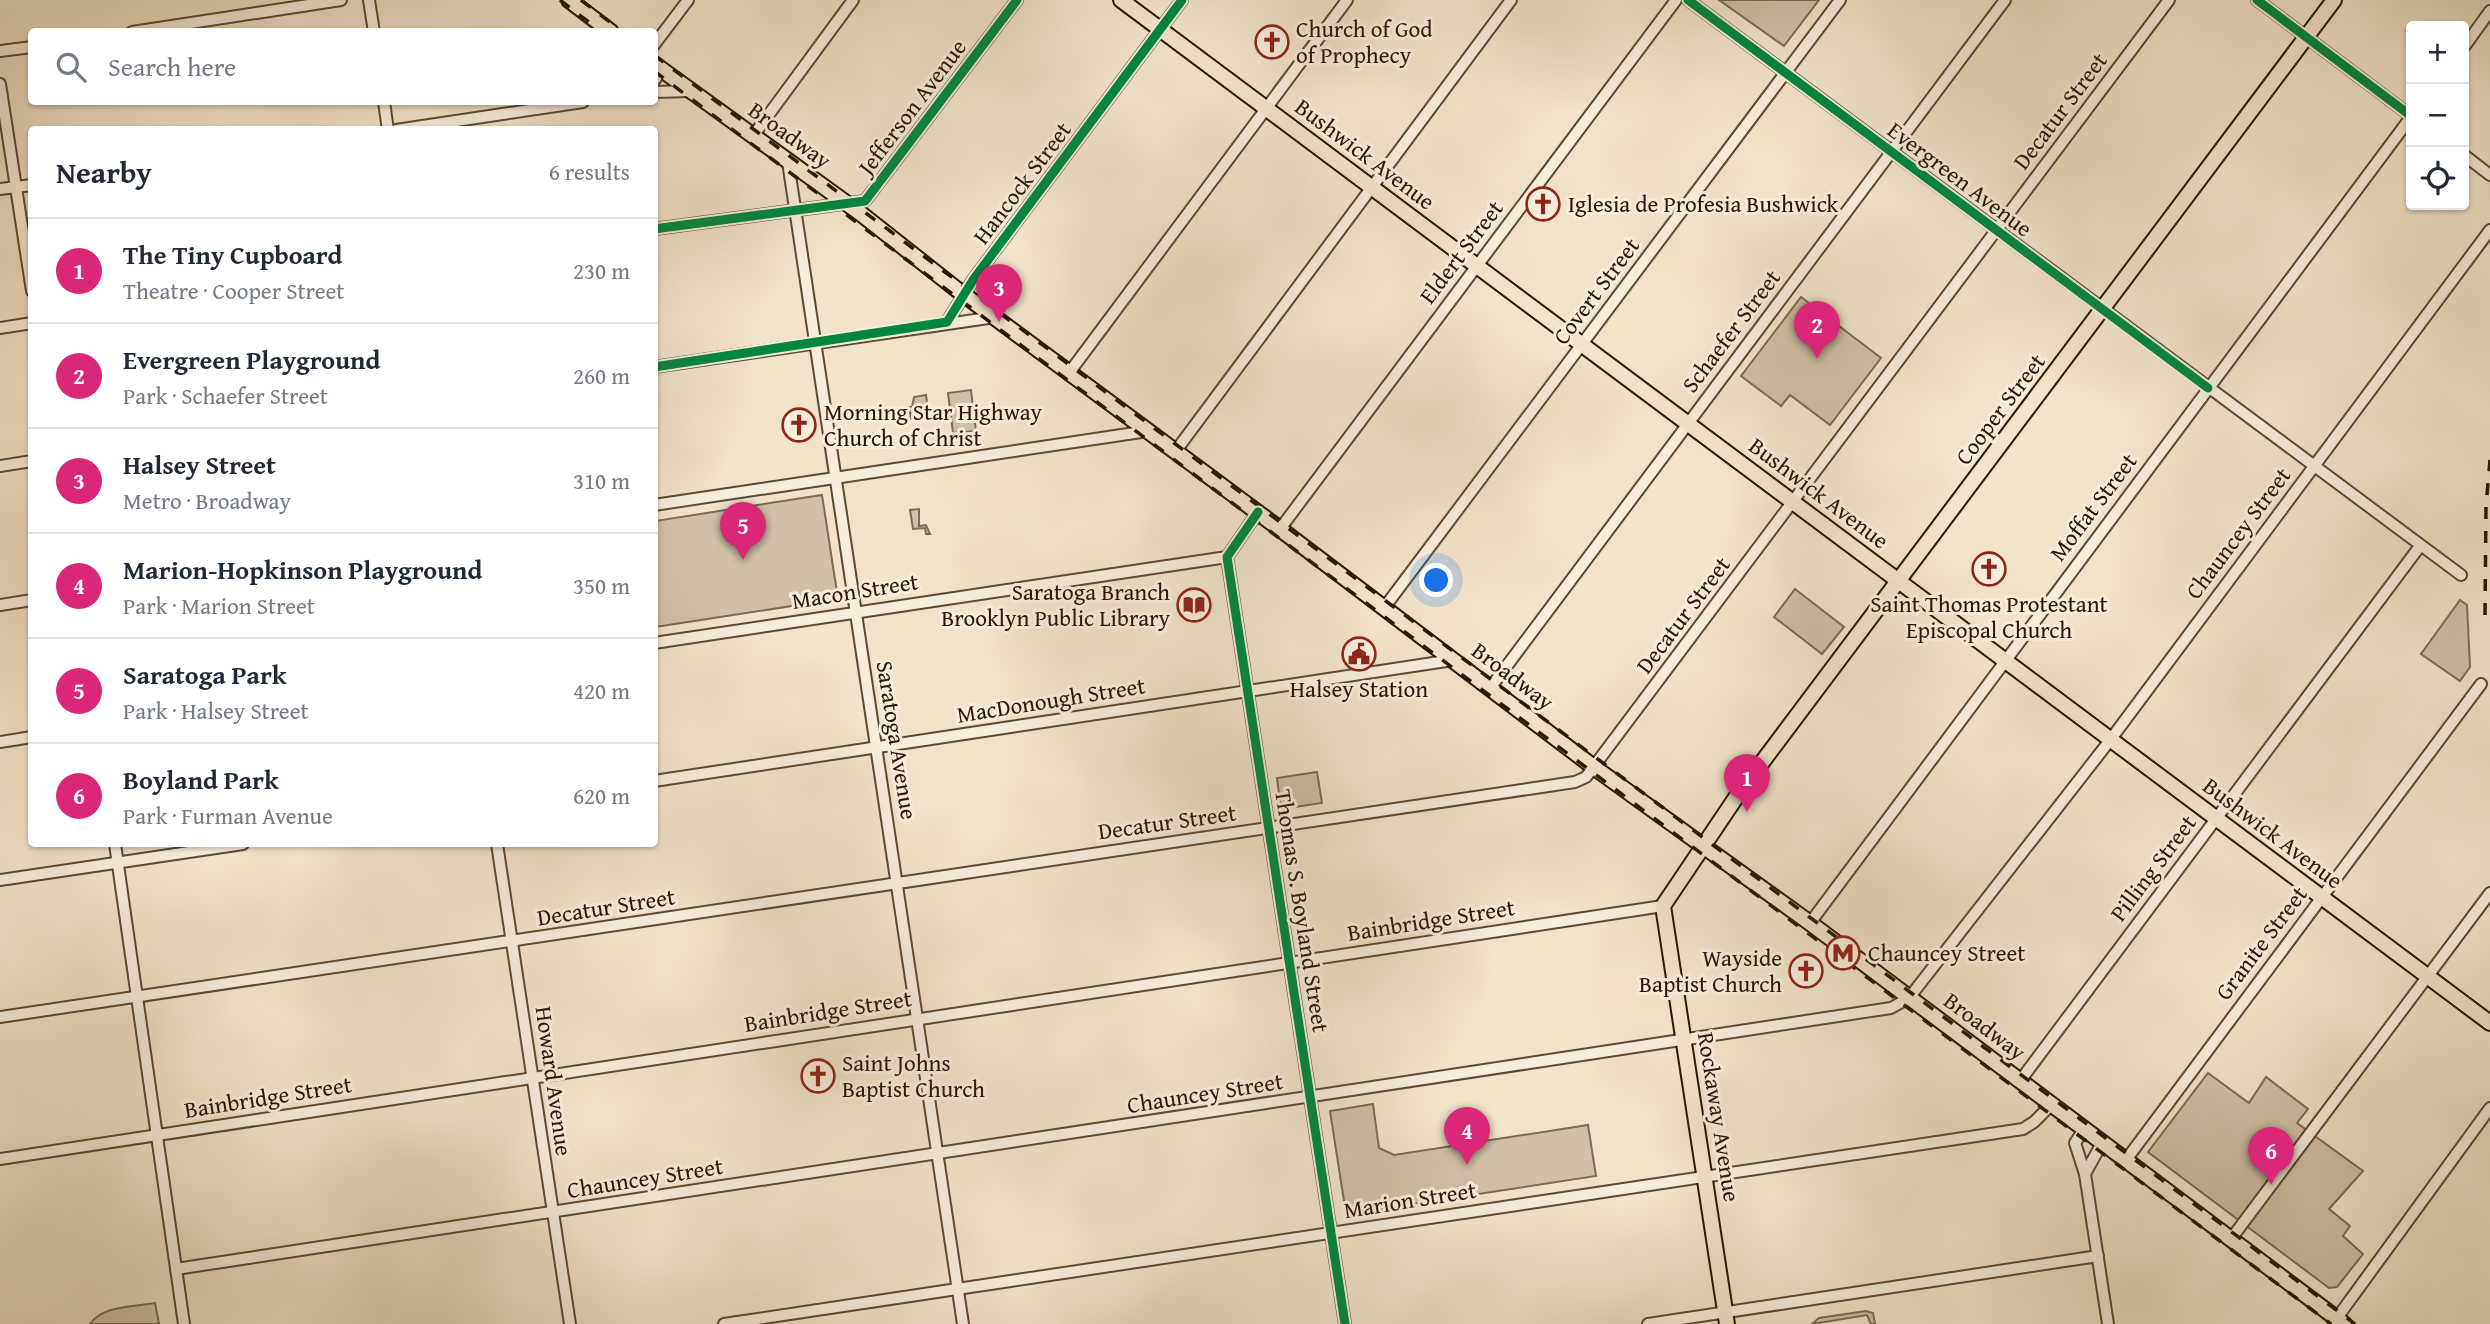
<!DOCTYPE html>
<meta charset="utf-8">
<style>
body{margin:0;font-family:"Gentium Book Plus",serif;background:#f2f2f3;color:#1f2937}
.controls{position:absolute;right:21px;top:21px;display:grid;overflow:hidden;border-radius:7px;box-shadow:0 2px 5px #0004}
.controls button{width:63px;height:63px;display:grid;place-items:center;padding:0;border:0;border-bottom:2px solid #e0e1e3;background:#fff;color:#1f2937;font:35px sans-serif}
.you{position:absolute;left:1437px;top:581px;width:24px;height:24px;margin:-18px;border:5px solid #fff;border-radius:50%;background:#1a73e8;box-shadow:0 0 0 10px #1a73e833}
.badge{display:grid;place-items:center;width:46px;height:46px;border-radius:50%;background:#db2777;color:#fff;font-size:23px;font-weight:700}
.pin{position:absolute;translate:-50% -58px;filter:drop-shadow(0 2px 4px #0008)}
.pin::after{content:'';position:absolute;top:37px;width:24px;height:21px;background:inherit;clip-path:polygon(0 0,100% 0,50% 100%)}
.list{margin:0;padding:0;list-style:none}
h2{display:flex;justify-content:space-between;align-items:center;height:91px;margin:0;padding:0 28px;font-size:30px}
h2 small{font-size:23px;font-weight:400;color:#747a83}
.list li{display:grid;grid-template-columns:46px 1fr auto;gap:21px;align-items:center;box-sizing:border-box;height:105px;padding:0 28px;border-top:2px solid #e0e1e3}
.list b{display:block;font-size:26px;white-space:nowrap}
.list p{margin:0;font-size:23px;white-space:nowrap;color:#747a83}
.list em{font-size:23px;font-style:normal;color:#747a83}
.icon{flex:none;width:38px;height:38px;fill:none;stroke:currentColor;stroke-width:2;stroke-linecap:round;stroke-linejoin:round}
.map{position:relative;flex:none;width:2490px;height:1324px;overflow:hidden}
.search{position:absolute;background:#fff;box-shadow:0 2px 5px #0004;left:28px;top:28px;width:630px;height:77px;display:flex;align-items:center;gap:18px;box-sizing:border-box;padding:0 24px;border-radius:7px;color:#747a83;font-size:26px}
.panel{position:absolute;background:#fff;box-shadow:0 2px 5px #0004;left:28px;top:126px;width:630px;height:721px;border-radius:7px}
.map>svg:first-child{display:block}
</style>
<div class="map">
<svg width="2490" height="1324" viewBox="0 0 2490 1324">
<rect width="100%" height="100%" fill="#f1e3c8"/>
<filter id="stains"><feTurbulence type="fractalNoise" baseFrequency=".00286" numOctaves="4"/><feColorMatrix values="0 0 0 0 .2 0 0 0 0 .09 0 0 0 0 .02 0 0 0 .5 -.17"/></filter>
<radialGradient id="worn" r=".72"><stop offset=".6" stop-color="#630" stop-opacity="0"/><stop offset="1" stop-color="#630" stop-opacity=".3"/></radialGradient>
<g fill="#cfc0a6" stroke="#7c6c53" stroke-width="2">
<path d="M1719 0H1819L1784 46Z"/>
<path d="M1801 297 1881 358 1830 425 1790 395 1781 406 1741 376Z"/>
<path d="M971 390 976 431 953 433 948 393Z"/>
<path d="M926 395 929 417 911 419 909 407H912L914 397Z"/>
<path d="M822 495 838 599 655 627V521Z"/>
<path d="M919 509V526L926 525 930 534H926L925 528 913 529 910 510Z"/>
<path d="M1795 589 1844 627 1822 654 1774 617Z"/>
<path d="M2460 600 2467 605 2470 667 2460 681 2421 654Z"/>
<path d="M1317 772 1322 803 1281 809 1277 778Z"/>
<path d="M2208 1073 2249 1103 2266 1077 2308 1109 2297 1123 2363 1171 2329 1209 2350 1226 2343 1236 2363 1254 2337 1287 2329 1288 2148 1152Z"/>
<path d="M1373 1104 1379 1148 1394 1155 1588 1125 1596 1176 1346 1214 1330 1111Z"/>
<path d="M155 1303 159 1324H90C103 1305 134 1307 155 1303Z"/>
<path d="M1866 1311 1873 1313 1875 1324H1871L1867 1315 1812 1324 1819 1318Z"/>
</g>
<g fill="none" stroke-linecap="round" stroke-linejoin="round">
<defs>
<g id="minor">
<path d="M369 0 374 32"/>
<path d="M1688 0 2461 575"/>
<path d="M2257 0 2411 116"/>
<path d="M132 32 341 0"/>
<path d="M654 45 688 0"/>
<path d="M2464 47 2490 11"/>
<path d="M0 51 32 47"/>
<path d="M654 81 662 69"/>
<path d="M0 84 32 291"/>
<path d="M654 92 691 91"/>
<path d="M384 102 388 130"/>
<path d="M396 130 583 102"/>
<path d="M753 136 853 0"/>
<path d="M2464 155 2490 175"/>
<path d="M788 162 963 1324"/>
<path d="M0 189 32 185"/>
<path d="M654 229 865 201 1017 0"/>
<path d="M947 322 973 280 1182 0"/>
<path d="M0 328 32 323"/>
<path d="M654 367 995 317"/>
<path d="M1069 373 1347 0"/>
<path d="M1175 452 1511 0"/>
<path d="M0 466 32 461"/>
<path d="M654 505 1148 431"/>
<path d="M1258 512 1227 557 1345 1324"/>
<path d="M1280 529 1676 0"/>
<path d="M0 605 32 600"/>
<path d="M1384 608 1840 0"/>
<path d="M654 643 1227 557"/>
<path d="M1491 687 2005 0"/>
<path d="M0 742 32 737"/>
<path d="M654 781 1453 660"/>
<path d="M115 844 184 1324"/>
<path d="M497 844 570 1324"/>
<path d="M0 880 243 844"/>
<path d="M1810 923 2411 117"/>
<path d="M0 1017 1575 782 1586 777 2169 0"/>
<path d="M2020 1081 2420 546"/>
<path d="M2084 1129 2075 1143 2085 1174 2108 1324"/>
<path d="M0 1159 1663 906"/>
<path d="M2126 1160 2481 684"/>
<path d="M2085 1174 2102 1143"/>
<path d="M2231 1239 2490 893"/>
<path d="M176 1269 1891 1008 1909 998 2111 739 2490 230"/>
<path d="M2337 1318 2490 1108"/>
<path d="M724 1324 2023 1129 2034 1122 2051 1105"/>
<path d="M1648 1324 2098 1256"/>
</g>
<g id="major">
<path d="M569 0 611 32"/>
<path d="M1121 0 2490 1023"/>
<path d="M654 64 860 213 955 288 1280 529 1595 768 1810 923 2344 1324"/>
<path d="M1727 1324 1663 906 1739 793 2334 0"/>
</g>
</defs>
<use href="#minor" stroke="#5b4a32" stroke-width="14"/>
<use href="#major" stroke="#291700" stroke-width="18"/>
<use href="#minor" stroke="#f6eddb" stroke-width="10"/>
<use href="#major" stroke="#f1e3c8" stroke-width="14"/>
<g stroke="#291700" stroke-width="3.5" stroke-dasharray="12 12" stroke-linecap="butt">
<path d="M560 0 602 32"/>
<path d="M581 0 623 32"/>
<path d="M654 55 2355 1324"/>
<path d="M654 71 2331 1324"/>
<path d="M2485 615 2486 506 2490 460"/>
</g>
<defs>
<g id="cycleway">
<path d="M1688 0 2208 388"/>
<path d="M2257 0 2411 116"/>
<path d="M654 229 865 201 1017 0"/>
<path d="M654 367 947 322 973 280 1182 0"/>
<path d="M1258 512 1227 557 1345 1324"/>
</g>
</defs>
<use href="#cycleway" stroke="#f6eddb" stroke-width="13"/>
<use href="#cycleway" stroke="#00873e" stroke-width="9"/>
</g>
<defs>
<symbol id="church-ring" viewBox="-11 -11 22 22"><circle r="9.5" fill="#f6eddb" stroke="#8f2418" stroke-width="1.5"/><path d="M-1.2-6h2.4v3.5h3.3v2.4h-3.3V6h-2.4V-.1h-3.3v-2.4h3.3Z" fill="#8f2418"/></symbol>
<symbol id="library-ring" viewBox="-11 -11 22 22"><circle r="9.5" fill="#f6eddb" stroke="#8f2418" stroke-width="1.5"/><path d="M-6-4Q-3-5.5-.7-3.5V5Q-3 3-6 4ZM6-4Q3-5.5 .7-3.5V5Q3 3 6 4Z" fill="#8f2418"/></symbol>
<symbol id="civic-ring" viewBox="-11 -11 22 22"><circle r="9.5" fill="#f6eddb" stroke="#8f2418" stroke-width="1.5"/><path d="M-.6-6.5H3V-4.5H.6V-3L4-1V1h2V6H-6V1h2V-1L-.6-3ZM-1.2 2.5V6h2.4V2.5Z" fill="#8f2418"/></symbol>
<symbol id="metro-ring" viewBox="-11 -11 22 22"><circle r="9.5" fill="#f6eddb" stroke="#8f2418" stroke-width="1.5"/><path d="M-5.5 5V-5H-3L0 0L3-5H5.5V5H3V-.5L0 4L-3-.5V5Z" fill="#8f2418"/></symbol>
</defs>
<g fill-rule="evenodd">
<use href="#church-ring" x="1253" y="23" width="38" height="38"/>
<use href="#church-ring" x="1524" y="185" width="38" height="38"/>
<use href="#church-ring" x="780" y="406" width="38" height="38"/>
<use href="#church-ring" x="1970" y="550" width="38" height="38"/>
<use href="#library-ring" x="1175" y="586" width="38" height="38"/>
<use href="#civic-ring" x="1340" y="635" width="38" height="38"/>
<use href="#metro-ring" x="1824" y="934" width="38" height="38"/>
<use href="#church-ring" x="1787" y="952" width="38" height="38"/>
<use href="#church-ring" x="799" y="1057" width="38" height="38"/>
</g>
<g text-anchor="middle" stroke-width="6" stroke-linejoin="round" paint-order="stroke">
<g font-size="23" fill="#291700" stroke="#f6eddb" text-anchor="start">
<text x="1296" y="37">Church of God<tspan x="1296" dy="26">of Prophecy</tspan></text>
<text x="1568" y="212">Iglesia de Profesia Bushwick</text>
<text x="824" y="420">Morning Star Highway<tspan x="824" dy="26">Church of Christ</tspan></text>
<text x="1170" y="600" text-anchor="end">Saratoga Branch<tspan x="1170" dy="26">Brooklyn Public Library</tspan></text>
<text x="1989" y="612" text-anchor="middle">Saint Thomas Protestant<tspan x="1989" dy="26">Episcopal Church</tspan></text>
<text x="1359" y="697" text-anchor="middle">Halsey Station</text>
<text x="1868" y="961">Chauncey Street</text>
<text x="1782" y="966" text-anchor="end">Wayside<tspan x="1782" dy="26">Baptist Church</tspan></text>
<text x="842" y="1071">Saint Johns<tspan x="842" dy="26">Baptist Church</tspan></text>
</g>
<g font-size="23" fill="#291700" stroke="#f6eddb">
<text transform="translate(912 107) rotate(-53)" y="8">Jefferson Avenue</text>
<text transform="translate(2060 111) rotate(-53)" y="8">Decatur Street</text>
<text transform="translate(790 135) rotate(36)" y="8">Broadway</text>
<text transform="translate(1365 154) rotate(37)" y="8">Bushwick Avenue</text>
<text transform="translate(1960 179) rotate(37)" y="8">Evergreen Avenue</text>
<text transform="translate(1022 183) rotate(-53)" y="8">Hancock Street</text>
<text transform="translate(1461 252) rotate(-53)" y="8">Eldert Street</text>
<text transform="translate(1596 291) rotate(-53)" y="8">Covert Street</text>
<text transform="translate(1731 331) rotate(-53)" y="8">Schaefer Street</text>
<text transform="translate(2000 409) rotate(-53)" y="8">Cooper Street</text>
<text transform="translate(1819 493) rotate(37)" y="8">Bushwick Avenue</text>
<text transform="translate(2093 507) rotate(-53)" y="8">Moffat Street</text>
<text transform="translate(2238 533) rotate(-53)" y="8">Chauncey Street</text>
<text transform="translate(855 591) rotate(-9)" y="8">Macon Street</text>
<text transform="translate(1683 615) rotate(-53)" y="8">Decatur Street</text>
<text transform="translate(1513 676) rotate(37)" y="8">Broadway</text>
<text transform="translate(1051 700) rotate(-9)" y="8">MacDonough Street</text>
<text transform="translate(897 740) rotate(81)" y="8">Saratoga Avenue</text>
<text transform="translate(1167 822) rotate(-8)" y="8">Decatur Street</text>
<text transform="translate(2273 833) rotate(37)" y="8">Bushwick Avenue</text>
<text transform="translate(2153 868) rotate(-53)" y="8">Pilling Street</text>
<text transform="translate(606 907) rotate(-9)" y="8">Decatur Street</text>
<text transform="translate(1302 911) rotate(81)" y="8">Thomas S. Boyland Street</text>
<text transform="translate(1431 920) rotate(-9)" y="8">Bainbridge Street</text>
<text transform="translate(2261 943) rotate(-53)" y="8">Granite Street</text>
<text transform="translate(828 1011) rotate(-9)" y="8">Bainbridge Street</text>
<text transform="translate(1985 1026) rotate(37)" y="8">Broadway</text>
<text transform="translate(554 1081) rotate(82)" y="8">Howard Avenue</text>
<text transform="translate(1205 1093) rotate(-9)" y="8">Chauncey Street</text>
<text transform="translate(268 1097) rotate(-9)" y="8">Bainbridge Street</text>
<text transform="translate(1719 1117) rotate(81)" y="8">Rockaway Avenue</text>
<text transform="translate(645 1178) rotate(-9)" y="8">Chauncey Street</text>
<text transform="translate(1410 1200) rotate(-9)" y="8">Marion Street</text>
</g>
</g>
<rect width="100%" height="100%" filter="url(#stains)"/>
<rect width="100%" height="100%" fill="url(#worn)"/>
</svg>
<div class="controls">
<button>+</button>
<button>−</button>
<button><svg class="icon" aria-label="locate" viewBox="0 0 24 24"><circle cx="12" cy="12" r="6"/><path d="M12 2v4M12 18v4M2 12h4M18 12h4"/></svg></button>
</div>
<div class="you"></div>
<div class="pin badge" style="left:1747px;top:812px">1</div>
<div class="pin badge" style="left:1817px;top:359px">2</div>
<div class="pin badge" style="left:999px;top:322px">3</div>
<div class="pin badge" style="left:1467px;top:1165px">4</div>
<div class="pin badge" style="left:743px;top:560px">5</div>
<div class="pin badge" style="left:2271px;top:1185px">6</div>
<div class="search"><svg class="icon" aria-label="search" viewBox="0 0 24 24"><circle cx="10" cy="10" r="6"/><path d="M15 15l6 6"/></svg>Search here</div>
<section class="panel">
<h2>Nearby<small>6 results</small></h2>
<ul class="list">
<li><span class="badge">1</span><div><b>The Tiny Cupboard</b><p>Theatre · Cooper Street</p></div><em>230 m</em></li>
<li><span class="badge">2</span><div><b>Evergreen Playground</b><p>Park · Schaefer Street</p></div><em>260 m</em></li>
<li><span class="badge">3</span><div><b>Halsey Street</b><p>Metro · Broadway</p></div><em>310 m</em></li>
<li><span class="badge">4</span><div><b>Marion-Hopkinson Playground</b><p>Park · Marion Street</p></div><em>350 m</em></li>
<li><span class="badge">5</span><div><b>Saratoga Park</b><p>Park · Halsey Street</p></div><em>420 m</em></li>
<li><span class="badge">6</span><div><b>Boyland Park</b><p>Park · Furman Avenue</p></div><em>620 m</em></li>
</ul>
</section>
</div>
